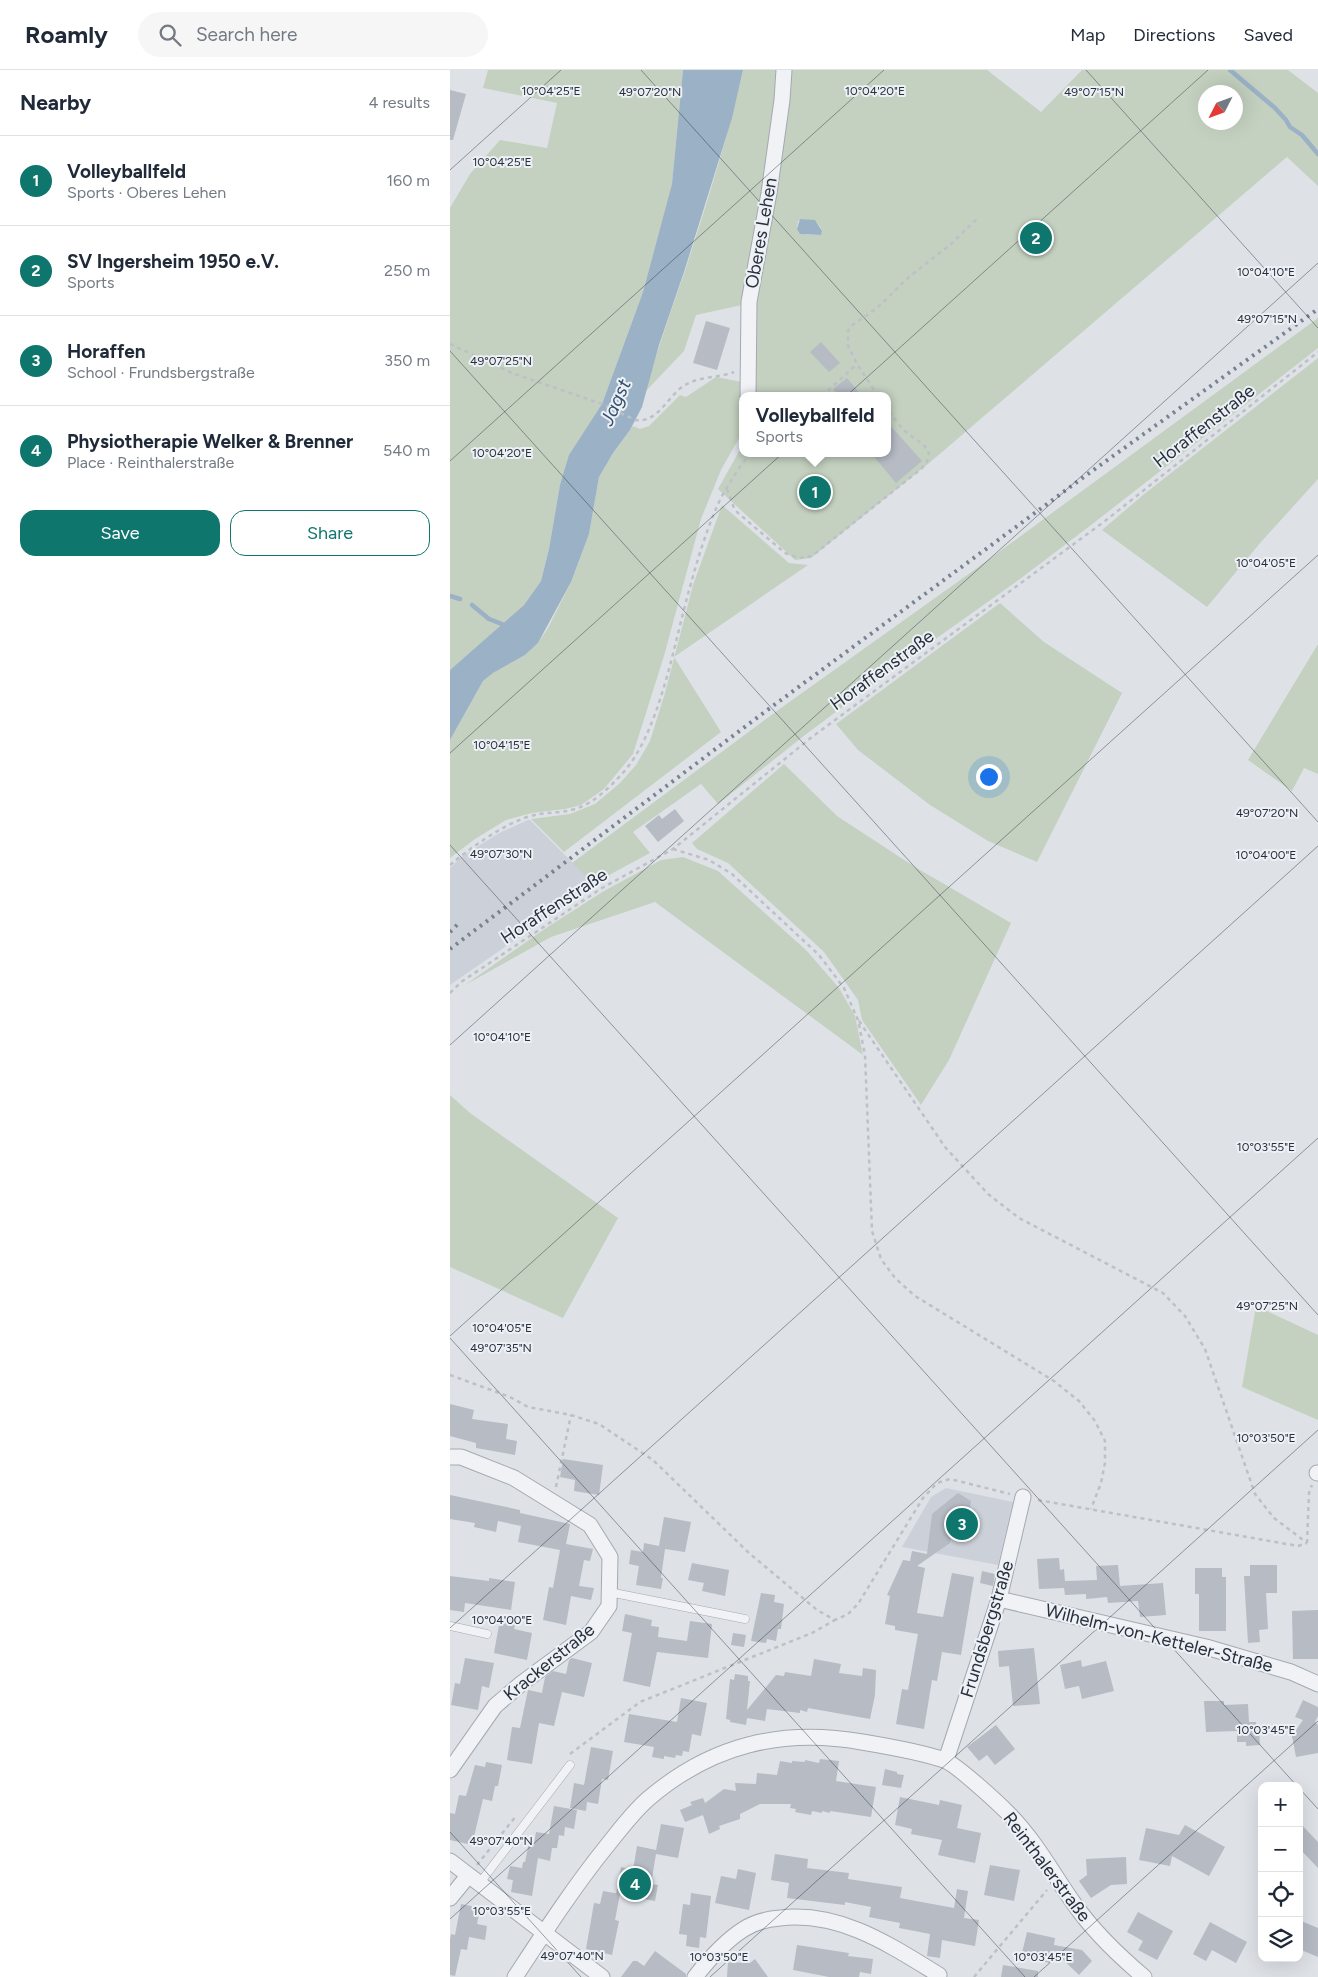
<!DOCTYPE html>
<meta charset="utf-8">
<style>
body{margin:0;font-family:Figtree,sans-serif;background:#f6f6f7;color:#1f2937}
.controls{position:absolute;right:15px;bottom:15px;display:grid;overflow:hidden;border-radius:10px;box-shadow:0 5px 20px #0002}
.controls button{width:45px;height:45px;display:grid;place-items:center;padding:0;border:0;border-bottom:1px solid #e0e1e3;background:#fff;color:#1f2937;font:25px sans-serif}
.compass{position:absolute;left:748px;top:15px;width:45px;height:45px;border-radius:50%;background:#fff;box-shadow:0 5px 20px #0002;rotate:228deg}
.you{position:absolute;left:538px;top:706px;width:18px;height:18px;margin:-12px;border:4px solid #fff;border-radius:50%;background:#1a73e8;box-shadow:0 0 0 8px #1a73e833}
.badge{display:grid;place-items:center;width:32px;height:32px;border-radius:50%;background:#0f766e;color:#fff;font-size:16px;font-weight:700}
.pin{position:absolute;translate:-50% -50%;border:2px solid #fff;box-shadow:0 1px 5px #0006}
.popup{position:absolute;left:289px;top:322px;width:152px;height:65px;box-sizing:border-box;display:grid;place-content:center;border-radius:10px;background:#fff;filter:drop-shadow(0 1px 4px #0005);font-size:16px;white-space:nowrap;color:#747a83}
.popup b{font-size:19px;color:#1f2937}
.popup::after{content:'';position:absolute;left:50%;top:100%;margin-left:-10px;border:10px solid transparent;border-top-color:#fff}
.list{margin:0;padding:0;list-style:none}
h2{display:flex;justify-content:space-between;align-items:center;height:65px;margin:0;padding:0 20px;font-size:21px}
h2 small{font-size:16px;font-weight:400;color:#747a83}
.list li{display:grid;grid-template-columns:32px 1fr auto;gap:15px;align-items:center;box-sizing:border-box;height:90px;padding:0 20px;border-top:1px solid #e0e1e3}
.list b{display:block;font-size:19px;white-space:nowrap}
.list p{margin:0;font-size:16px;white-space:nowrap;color:#747a83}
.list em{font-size:16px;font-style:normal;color:#747a83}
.actions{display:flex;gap:10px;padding:15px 20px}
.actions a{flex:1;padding:11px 0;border:1px solid #0f766e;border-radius:15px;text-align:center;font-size:18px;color:#0f766e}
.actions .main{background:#0f766e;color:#fff}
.icon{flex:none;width:28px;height:28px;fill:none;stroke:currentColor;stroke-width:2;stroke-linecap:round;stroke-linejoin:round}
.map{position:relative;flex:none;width:868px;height:1907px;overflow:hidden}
header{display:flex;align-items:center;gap:30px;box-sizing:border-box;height:70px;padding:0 25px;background:#fff;border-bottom:1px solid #e0e1e3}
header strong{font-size:24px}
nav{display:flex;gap:28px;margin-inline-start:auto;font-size:18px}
.search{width:350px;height:45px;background:#f6f6f7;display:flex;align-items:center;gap:12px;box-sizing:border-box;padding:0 18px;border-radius:28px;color:#747a83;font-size:19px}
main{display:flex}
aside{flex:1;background:#fff}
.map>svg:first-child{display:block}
</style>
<header>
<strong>Roamly</strong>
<div class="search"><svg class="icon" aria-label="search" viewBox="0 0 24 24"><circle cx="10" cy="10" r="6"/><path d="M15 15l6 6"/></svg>Search here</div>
<nav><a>Map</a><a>Directions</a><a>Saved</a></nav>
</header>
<main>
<aside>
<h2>Nearby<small>4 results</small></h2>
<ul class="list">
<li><span class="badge">1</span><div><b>Volleyballfeld</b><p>Sports · Oberes Lehen</p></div><em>160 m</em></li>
<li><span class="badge">2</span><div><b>SV Ingersheim 1950 e.V.</b><p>Sports</p></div><em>250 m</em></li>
<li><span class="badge">3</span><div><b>Horaffen</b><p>School · Frundsbergstraße</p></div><em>350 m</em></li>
<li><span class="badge">4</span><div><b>Physiotherapie Welker &amp; Brenner</b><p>Place · Reinthalerstraße</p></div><em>540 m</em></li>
</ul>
<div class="actions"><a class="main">Save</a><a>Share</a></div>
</aside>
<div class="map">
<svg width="868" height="1907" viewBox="0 0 868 1907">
<rect width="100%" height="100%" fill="#dee2e7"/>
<g fill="#ccd1d9">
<path d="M78 750H80L145 815 0 915V798L11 787 49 763Z"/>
<path d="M496 1418 563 1432 548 1495 452 1477 481 1427Z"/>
</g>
<g fill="#c4d1c0" fill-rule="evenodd">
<path d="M38 0H233L222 115 193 222 152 334 110 416 99 479 91 511 74 535 0 600V138L20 104 50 70 97 78 107 33 33 18Z"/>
<path d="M293 0H329L315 119 292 235 246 245 234 281 196 321C207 279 222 239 236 198 257 132 278 67 293 0Z"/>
<path d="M339 0H537L591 42 632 0H838L868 23V116L837 87 478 394 361 488 345 490 268 419 292 376V383H438V326H301V249ZM756 22H786V52H756ZM352 149C364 152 366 147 372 161L371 165H357L347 159 348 151Z"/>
<path d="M868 248V278L645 452 570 509 446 597 355 665 268 734 251 714 183 762 200 783 161 804 145 815 122 793 331 638 527 498Z"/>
<path d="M868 288V409L811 472 757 537 652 460 693 425Z"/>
<path d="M266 307 292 312 289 368 271 400 251 449 214 586 183 684 154 719 131 735 115 739 82 743 56 750 25 769 0 788V670L33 611 43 603 75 585 88 573 98 558 121 512 139 464 149 407 163 383 183 356 190 359 199 356 230 325 236 327Z"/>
<path d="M272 435 339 493 358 495 224 587 271 662 114 782 81 749 120 744 145 734 170 713 186 695 200 671 215 623 243 515Z"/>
<path d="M550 533 594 572 672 623 587 792 538 771 480 735 408 680 386 654Z"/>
<path d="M868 574V704L854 698 842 721 798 690Z"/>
<path d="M334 694 387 746 465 797 561 853 499 990 471 1035 412 950 408 930 374 882 278 793 247 779 242 773Z"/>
<path d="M233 787 268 801 357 881 389 918 405 946 413 985 205 832 101 867 15 915 96 858 154 821 211 790Z"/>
<path d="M0 1025 20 1043 168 1148 113 1248 0 1197Z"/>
<path d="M806 1236 868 1265V1350L792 1317Z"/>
</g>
<g fill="#9ab1c6">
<path d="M233 0H293L282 48 235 199 209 275 192 337 180 360 163 383 149 407 139 464 121 512 88 573 75 585 43 603 33 611 0 670V600L74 535 91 511 99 479 110 415 119 385 152 334 193 222 222 114Z"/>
<path d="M350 149 365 150 372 161 371 165 350 164 347 159Z"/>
</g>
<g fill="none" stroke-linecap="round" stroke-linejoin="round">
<g stroke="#9ab1c6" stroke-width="4.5">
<path d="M780 0 825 38 836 50 840 57 852 65 868 84"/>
<path d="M0 526 10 529"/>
<path d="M22 535 39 549 57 556"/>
</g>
</g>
<g fill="#b6bbc4">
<path d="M0 20 16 24 3 70H0Z"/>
<path d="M256 251 280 258 267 300 243 293Z"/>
<path d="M371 272 390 293 379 302 360 282Z"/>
<path d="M397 308 412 326H389L383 319Z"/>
<path d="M438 353 472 391 446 413 421 383H438Z"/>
<path d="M225 739 234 751 208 772 195 756 209 745 212 749Z"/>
<path d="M0 1334 24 1340 22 1349 58 1354 56 1369 67 1371 65 1385 26 1378V1373L0 1366Z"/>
<path d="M113 1389 153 1395 149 1425 124 1421 125 1410 110 1407Z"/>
<path d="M508 1423 521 1431 519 1444 503 1455 500 1473 467 1496 475 1498 467 1543 493 1547 502 1503 524 1507 511 1585 492 1582 487 1611 482 1610 474 1659 446 1654 452 1619 458 1620 468 1564 445 1560V1556L435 1554 440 1526 437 1525 453 1490 460 1491 462 1481 477 1484 482 1444Z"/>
<path d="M0 1425 70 1440V1443L120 1454 116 1474 143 1479 140 1491 134 1490 129 1516 144 1518 141 1530 121 1526 116 1555 93 1550 99 1517 103 1518 110 1480 68 1472 71 1456 48 1451 46 1462 24 1457 25 1453 0 1449Z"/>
<path d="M214 1447 241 1452 235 1482 215 1479 211 1508H213L211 1519 186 1515 189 1496 179 1494 181 1480 193 1482 194 1473 209 1476Z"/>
<path d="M609 1488 610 1500 614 1499 615 1511 647 1510 646 1496 668 1495 670 1516 713 1513 716 1545 690 1547 688 1531 658 1533 657 1527 636 1529V1524L615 1525 614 1518 589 1519 587 1489Z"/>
<path d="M242 1493 279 1500 275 1526 252 1521 254 1513 238 1510Z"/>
<path d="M800 1495H827V1523H816L818 1559 809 1560 810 1572 798 1573 794 1506H800Z"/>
<path d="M745 1498H772V1507H776V1561H749V1524H745Z"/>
<path d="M532 1501 545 1504 543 1516 530 1513Z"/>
<path d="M0 1506 39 1511V1508L65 1512 61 1540 15 1533 14 1542 0 1540Z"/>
<path d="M311 1523 325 1525 324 1532 334 1534 331 1559H328L326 1571 317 1569 316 1573 301 1571Z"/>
<path d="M868 1540V1589H843L842 1541Z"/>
<path d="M51 1544 67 1547 64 1559 82 1563 77 1590 44 1583Z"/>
<path d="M175 1544 202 1550 201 1556 209 1557 208 1567 237 1571 240 1551 262 1554 258 1588 207 1582 200 1617 173 1611 182 1563 172 1561Z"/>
<path d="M283 1563 296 1565 294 1577 281 1575Z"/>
<path d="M584 1578 590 1634 563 1636 559 1596 549 1597 548 1581Z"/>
<path d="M15 1588 44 1593 39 1618 32 1616 28 1640 1 1635 5 1613 10 1614Z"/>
<path d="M122 1588 142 1593 134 1627 112 1622 104 1656 89 1653 82 1694 57 1690 62 1657 70 1658 78 1620 92 1623 95 1607 103 1601 116 1604 119 1590Z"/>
<path d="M364 1589 391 1594 389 1603 412 1606 413 1598 426 1600 425 1625 420 1649 358 1638 357 1642 350 1640V1643L317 1639 315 1651 297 1648 296 1655 280 1652V1650L276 1649 280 1609 284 1610 285 1604 298 1606V1611H300L297 1640 326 1605 334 1606 335 1602 361 1606Z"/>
<path d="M631 1590 632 1597 656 1591 664 1621 632 1629 629 1616 615 1619 610 1595Z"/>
<path d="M231 1628 257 1633 251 1666 242 1664 239 1682 233 1681 232 1686 226 1685 225 1688 214 1686V1689L202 1687 204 1677 174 1672 179 1644 227 1652Z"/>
<path d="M853 1630 868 1637V1646L865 1652 868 1655V1683L846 1687 842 1666 853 1650 845 1647Z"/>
<path d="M754 1631H774V1635L798 1634 799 1652H806V1660H809L810 1675 796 1676V1672H787V1661L756 1662Z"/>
<path d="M546 1655 565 1679 545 1695 537 1685 529 1691 517 1677Z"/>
<path d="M141 1677 163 1681 158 1710 152 1709 148 1734 137 1732 136 1741 120 1738 124 1713 134 1715Z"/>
<path d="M370 1689 389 1691 386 1711 426 1717 421 1747 380 1741V1743L372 1741V1743L362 1741 361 1745 345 1742 346 1739 340 1738 341 1734H310L290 1744V1749L269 1756 270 1759 259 1764 253 1745 235 1752 230 1740 242 1735 240 1732 253 1728 255 1733 274 1719 286 1721 285 1713 306 1714 307 1703 327 1705 330 1691 342 1693V1691L355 1692V1690L369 1693Z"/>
<path d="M36 1692 52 1695 48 1716H45L42 1731 33 1729 22 1775 0 1770V1743L5 1744 9 1725 16 1726 25 1695 35 1697Z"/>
<path d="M435 1699 447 1702V1704L454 1705 451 1718 432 1715Z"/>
<path d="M450 1727 489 1735 490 1730 512 1735 507 1758 531 1763 525 1793 488 1785 492 1770 461 1764 462 1759 445 1755Z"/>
<path d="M104 1736 127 1740 124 1759 115 1757 114 1766 109 1765 107 1778H102L100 1791 88 1788 82 1826 61 1822 63 1810 57 1809 60 1796 72 1798 73 1792H75L79 1773 84 1774 86 1762 99 1764Z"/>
<path d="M849 1752 868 1772V1798L849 1778Z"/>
<path d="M211 1754 234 1758 228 1788 206 1784 201 1814 208 1815 205 1831 166 1824 171 1797 183 1800 187 1776 206 1780Z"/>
<path d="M735 1755 775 1777 759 1806 722 1786 720 1796 689 1790 696 1758 729 1765Z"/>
<path d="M325 1784 358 1789 357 1798 399 1803 398 1809 452 1817 450 1828 504 1838 507 1819 518 1821 514 1848 529 1850 525 1876 492 1870 490 1888 477 1886 480 1864 449 1858 450 1853 419 1847 421 1837 395 1832V1835L337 1828 339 1813 321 1810Z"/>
<path d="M676 1787 677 1814 661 1815 641 1828 629 1811 637 1805 636 1789Z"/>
<path d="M540 1795 570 1800 564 1831 534 1825Z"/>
<path d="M288 1799 306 1803 299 1840 265 1833 271 1806 286 1809Z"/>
<path d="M153 1821 170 1824 165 1850 169 1851 162 1885 136 1879 144 1833 150 1834Z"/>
<path d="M241 1823 261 1826 256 1868 250 1867 249 1878 236 1876 237 1865 229 1864 233 1834 240 1835Z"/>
<path d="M11 1834 30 1838 27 1854 37 1856 35 1870 19 1867 17 1880 11 1879 5 1906 0 1905V1870L1 1864 5 1865Z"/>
<path d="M688 1842 723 1861 707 1890 688 1880 693 1871 677 1862Z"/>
<path d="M849 1850 868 1858V1887L849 1879Z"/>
<path d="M760 1852 797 1872 786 1893 762 1880 756 1891 743 1884Z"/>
<path d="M577 1862 605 1868 604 1875 632 1880 642 1891 629 1905 603 1880 600 1893 571 1887Z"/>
<path d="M347 1875 399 1883 398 1886 423 1889 421 1904 410 1902 409 1907H379L343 1900Z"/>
<path d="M205 1881 236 1904V1907H171L183 1891H187L194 1896Z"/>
<path d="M305 1889 318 1907H277L278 1892 300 1893Z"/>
<path d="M553 1895 588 1901V1907H551Z"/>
</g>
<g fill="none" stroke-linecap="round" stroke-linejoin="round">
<defs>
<g id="lane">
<path d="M159 1522 295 1549"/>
<path d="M0 1556 37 1564"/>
<path d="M29 1814 120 1695"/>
</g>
<g id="street">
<path d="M298 326 299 232 319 123 332 30 334 0"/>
<path d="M0 1387H11L64 1408 98 1429 140 1455 160 1487 159 1536 141 1562 72 1613 45 1636 0 1700"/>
<path d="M867 1403H868"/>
<path d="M549 1529 756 1577 841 1602 868 1614"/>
<path d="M496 1690 549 1529 573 1427"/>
<path d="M0 1791 152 1907"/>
<path d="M0 1828 18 1806"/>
<path d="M65 1907C94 1863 123 1818 156 1777 169 1761 182 1743 198 1729 261 1675 331 1658 412 1672 436 1676 471 1682 494 1690 506 1694 548 1733 558 1743 585 1770 603 1804 625 1835 644 1862 668 1885 694 1907"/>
<path d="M245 1907C259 1889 275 1871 294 1859 305 1852 318 1849 330 1848 390 1841 440 1875 489 1905"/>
</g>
</defs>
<use href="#lane" stroke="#a4a9b1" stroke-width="9"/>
<use href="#street" stroke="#a4a9b1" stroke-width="17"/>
<g stroke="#bdc0c6" stroke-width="2.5" stroke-dasharray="4 4" stroke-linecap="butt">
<path d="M0 274 62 303 152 334 185 350C208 354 218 325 235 315 250 306 269 308 284 302"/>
<path d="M372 326 407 294"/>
<path d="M428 326 407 294 398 276V261L401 256 427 238 459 207 501 174 529 147"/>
<path d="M277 419 284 438 288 443 335 483 349 488 362 486 471 399C491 379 468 373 455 361 449 355 443 347 438 340"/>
<path d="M223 779 259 790 282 804 369 885 394 918 408 950 415 985 422 1161 431 1189 445 1208 465 1226 604 1311 629 1331 645 1351 655 1371V1393L651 1413 641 1439"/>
<path d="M0 795C22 777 49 757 77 747 95 741 109 744 125 739 142 734 158 719 170 706 210 665 224 572 240 517 247 491 255 465 265 441 273 421 287 401 300 383"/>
<path d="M0 923 11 912 152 818 223 779 362 667 655 451 868 282"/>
<path d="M409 951 495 1077 538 1124 569 1148 713 1223 735 1246 755 1279 805 1424 824 1448 857 1473"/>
<path d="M0 1305 60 1327 78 1337 121 1345 149 1354 203 1390 299 1483 367 1540 385 1550 398 1544 408 1534 473 1428 487 1413 500 1409 560 1424"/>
<path d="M106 1417 121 1345"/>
<path d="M588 1430 848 1476 857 1473"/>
<path d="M857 1473 859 1423 862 1415"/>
<path d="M120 1684 190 1632 362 1563 385 1550"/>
<path d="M27 1795 66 1746"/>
<path d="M524 1907 597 1820"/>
</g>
<use href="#lane" stroke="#f1f2f6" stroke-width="8"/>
<use href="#street" stroke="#f1f2f6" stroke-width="15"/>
<g stroke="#788290" stroke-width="4" stroke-dasharray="2.5 5" stroke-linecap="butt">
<path d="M0 862 10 852"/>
<path d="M0 879 312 644 631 409 868 239"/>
</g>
</g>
<path fill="none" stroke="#28303d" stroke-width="1" stroke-opacity="0.45" d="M191 0 868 752M636 0 868 258M0 100 111 0M0 281 868 1245M0 391 434 0M0 683 758 0M0 775 847 1716M0 975 868 193M0 1266 868 485M0 1268 575 1907M0 1558 868 776M849 1718 868 1739M0 1762 131 1907M0 1849 868 1068M260 1907 868 1360M584 1907 868 1651"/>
<g text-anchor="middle" stroke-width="4" stroke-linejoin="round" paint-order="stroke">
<g font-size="18" fill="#28303d" stroke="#edf1f5">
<text transform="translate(311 163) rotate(-80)" y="6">Oberes Lehen</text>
<text transform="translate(754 356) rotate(-38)" y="6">Horaffenstraße</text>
<text transform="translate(432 600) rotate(-36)" y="6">Horaffenstraße</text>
<text transform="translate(104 836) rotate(-33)" y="6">Horaffenstraße</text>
<text transform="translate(537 1559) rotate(-73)" y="6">Frundsbergstraße</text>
<text transform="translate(709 1568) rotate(14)" y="6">Wilhelm-von-Ketteler-Straße</text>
<text transform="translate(99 1592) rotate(-39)" y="6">Krackerstraße</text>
<text transform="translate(597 1797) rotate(53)" y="6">Reinthalerstraße</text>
</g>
<g font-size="19" font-style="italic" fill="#34506f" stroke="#edf1f5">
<text transform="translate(165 332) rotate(-66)" y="7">Jagst</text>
</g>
</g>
<g font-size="12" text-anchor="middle" fill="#28303d" stroke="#edf1f5" stroke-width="4" stroke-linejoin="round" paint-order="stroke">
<text x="101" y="25">10°04'25"E</text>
<text x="425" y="25">10°04'20"E</text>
<text x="200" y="26">49°07'20"N</text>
<text x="644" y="26">49°07'15"N</text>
<text x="52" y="96">10°04'25"E</text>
<text x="816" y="206">10°04'10"E</text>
<text x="817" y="253">49°07'15"N</text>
<text x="51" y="295">49°07'25"N</text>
<text x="52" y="387">10°04'20"E</text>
<text x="816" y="497">10°04'05"E</text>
<text x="52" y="679">10°04'15"E</text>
<text x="817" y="747">49°07'20"N</text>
<text x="51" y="788">49°07'30"N</text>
<text x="816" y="789">10°04'00"E</text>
<text x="52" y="971">10°04'10"E</text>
<text x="816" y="1081">10°03'55"E</text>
<text x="817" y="1240">49°07'25"N</text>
<text x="52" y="1262">10°04'05"E</text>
<text x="51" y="1282">49°07'35"N</text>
<text x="816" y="1372">10°03'50"E</text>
<text x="52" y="1554">10°04'00"E</text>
<text x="816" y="1664">10°03'45"E</text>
<text x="51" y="1775">49°07'40"N</text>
<text x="52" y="1845">10°03'55"E</text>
<text x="122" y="1890">49°07'40"N</text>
<text x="269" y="1891">10°03'50"E</text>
<text x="593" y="1891">10°03'45"E</text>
</g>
</svg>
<div class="controls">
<button>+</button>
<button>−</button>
<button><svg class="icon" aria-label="locate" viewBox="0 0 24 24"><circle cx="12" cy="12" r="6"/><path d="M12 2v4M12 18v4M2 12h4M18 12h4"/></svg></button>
<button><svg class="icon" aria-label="layers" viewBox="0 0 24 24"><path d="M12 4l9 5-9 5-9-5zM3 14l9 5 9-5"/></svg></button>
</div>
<svg class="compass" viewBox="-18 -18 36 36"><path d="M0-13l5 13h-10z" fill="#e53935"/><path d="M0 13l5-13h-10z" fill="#747a83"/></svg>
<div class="you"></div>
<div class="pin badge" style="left:365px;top:422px">1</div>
<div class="popup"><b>Volleyballfeld</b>Sports</div>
<div class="pin badge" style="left:586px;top:168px">2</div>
<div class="pin badge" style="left:512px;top:1454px">3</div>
<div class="pin badge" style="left:185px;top:1814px">4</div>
</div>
</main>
